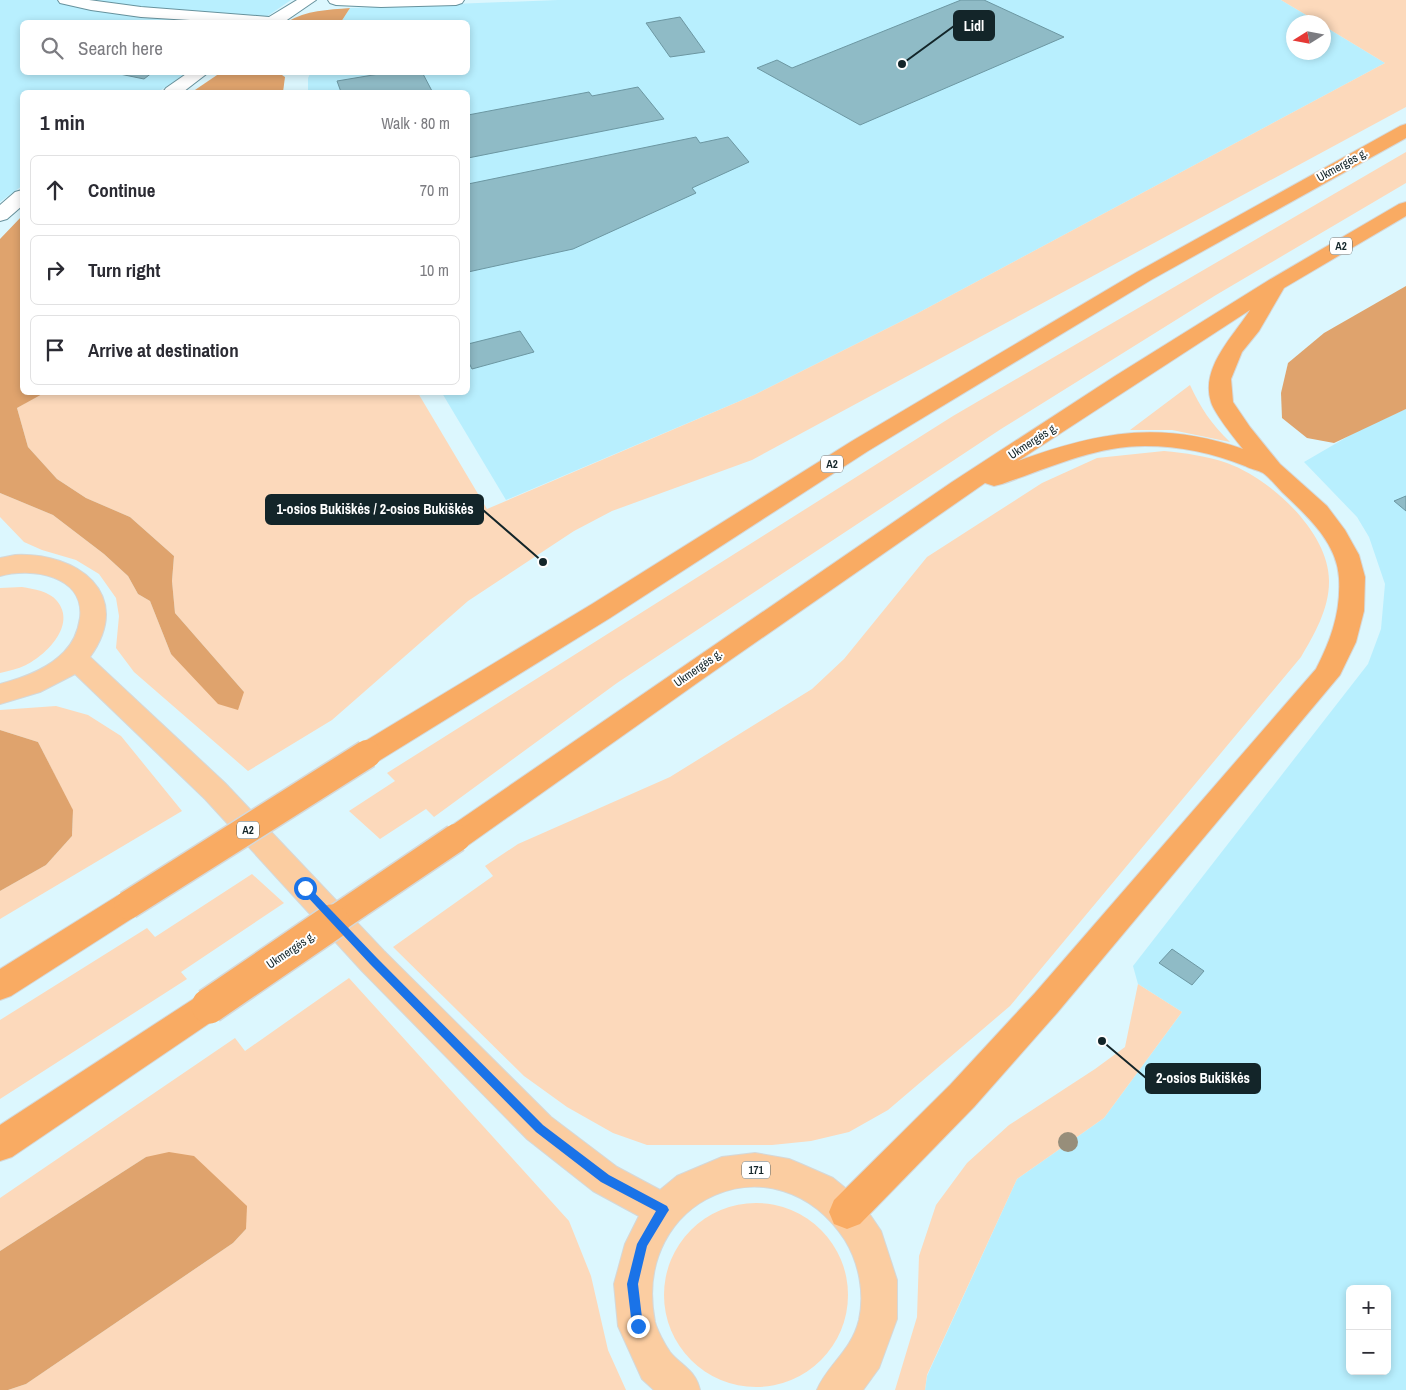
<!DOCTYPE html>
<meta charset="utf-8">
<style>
body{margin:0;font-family:"Archivo Narrow",sans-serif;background:#f2f2f3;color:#2b2b33}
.controls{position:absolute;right:15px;bottom:15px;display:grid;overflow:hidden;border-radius:8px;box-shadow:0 2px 8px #0003}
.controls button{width:45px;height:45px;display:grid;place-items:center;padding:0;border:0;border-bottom:1px solid #e1e1e2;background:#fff;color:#2b2b33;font:25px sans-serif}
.compass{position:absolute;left:1286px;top:15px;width:45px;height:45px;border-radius:50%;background:#fff;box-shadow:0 2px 8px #0003;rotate:259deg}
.stop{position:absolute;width:15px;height:15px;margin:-11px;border:4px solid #1a73e8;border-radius:50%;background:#fff}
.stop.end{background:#1a73e8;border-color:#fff;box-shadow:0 1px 5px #0008}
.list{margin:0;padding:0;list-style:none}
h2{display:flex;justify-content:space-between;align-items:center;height:65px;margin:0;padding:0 20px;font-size:21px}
h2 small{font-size:16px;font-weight:400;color:#7c7c81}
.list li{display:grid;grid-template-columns:32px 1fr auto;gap:15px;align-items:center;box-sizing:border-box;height:70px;margin:0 10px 10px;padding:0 10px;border:1px solid #e1e1e2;border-radius:8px}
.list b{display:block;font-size:19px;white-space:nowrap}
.list em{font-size:16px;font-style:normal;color:#7c7c81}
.icon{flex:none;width:28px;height:28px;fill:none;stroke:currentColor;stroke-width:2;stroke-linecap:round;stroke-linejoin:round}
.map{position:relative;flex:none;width:1406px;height:1390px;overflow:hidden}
.search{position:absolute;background:#fff;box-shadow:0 2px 8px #0003;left:20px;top:20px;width:450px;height:55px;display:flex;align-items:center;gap:12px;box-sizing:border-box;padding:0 18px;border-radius:8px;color:#7c7c81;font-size:19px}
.panel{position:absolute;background:#fff;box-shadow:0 2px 8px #0003;left:20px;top:90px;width:450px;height:305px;border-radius:8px}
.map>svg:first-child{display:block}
</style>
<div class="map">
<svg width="1406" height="1390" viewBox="0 0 1406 1390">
<rect width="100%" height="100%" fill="#dcf7fe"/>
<g fill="#b8effe" fill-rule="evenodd">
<path d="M0 0H291L259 22H22V72L187 73 158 92H22V186L0 202Z"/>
<path d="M558 0H1281L1318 22H1294V52H1324V26L1385 63 918 313 754 395 506 500 442 393 468 392V92H308V78L311 72H468V22H341L350 8Z"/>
<path d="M1406 409V1390H925L927 1376 1017 1179 1104 1118 1182 1012 1138 984 1133 966 1368 664 1381 629 1385 584 1369 537 1357 517 1304 462 1359 430ZM1350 1289H1387V1371H1350Z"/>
</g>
<g fill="#fcd9bb">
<path d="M1281 0H1406V107L752 460 612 511 574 531 468 601 332 720 248 771 134 672 116 648 119 616 116 598 99 574 76 560 42 550 24 542 0 517V493L53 515 104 554 128 576 138 594 150 601 171 654 244 692 175 613 172 581 174 556 130 517 86 498 57 479 28 447 17 408 44 392 418 393 487 509 754 395 918 313 1385 63 1324 26V22H1318Z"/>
<path d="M1406 152V183L1216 295 1001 429 617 683 434 817 426 809 380 839 349 811 395 781 387 773 953 416Z"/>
<path d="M1190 385C1200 407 1212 425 1230 442L1172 430H1130Z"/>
<path d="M1164 451C1185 453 1207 456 1227 463 1271 479 1330 533 1329 582 1329 609 1314 635 1301 657L1010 1006 888 1110 849 1132 811 1141 772 1145H647L613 1133 567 1107 524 1076 393 947 493 876 485 866 518 844 670 777 812 689 844 659 927 557 1042 483 1097 458Z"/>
<path d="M22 587C34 589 49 591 57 601 77 625 46 655 26 665 18 669 8 671 0 673V588Z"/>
<path d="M56 706 88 715 121 736 182 811 0 919V891L46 865 72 836 73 811 38 742 0 730V710Z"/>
<path d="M252 874 284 903 181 972 187 979 0 1099V1020L147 928 155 937Z"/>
<path d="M349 978 569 1221 591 1276 608 1350 626 1390H8L26 1384 233 1243 246 1229 146 1157 0 1251V1198L235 1038 245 1051Z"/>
<path d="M1138 984 1182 1012 1104 1118 1017 1179 927 1375 925 1390H895L917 1317 919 1256 936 1205 967 1163 1009 1125 1095 1069 1125 1047Z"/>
<circle cx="756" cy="1295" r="92"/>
</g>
<g fill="#dfa36d">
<path d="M350 8 341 22H287C307 10 327 10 350 8Z"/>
<path d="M220 73H279L285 77 283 92H192Z"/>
<path d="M22 216V392L44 393 17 408 28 447 57 479 86 498 130 517 174 556 172 581 175 613 244 692 238 710 218 704 171 654 150 601 138 594 128 576 104 554 53 515 0 493V239Z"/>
<path d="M1406 286V409L1334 443 1307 438 1282 418 1281 393 1288 363 1324 333Z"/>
<path d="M0 730 38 742 73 810 72 836 46 865 0 891Z"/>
<path d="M169 1152 194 1156 247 1206 246 1229 233 1243 26 1384 8 1390H0V1251L146 1157Z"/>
</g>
<g fill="#8fbbc6" stroke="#6c97a2">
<path d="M961 0H984L1064 37 860 125 757 68 777 60 792 68Z"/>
<path d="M680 17 705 52 670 57 646 23Z"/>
<path d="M110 72H153L144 79Z"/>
<path d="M391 72H422L432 91 341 92 337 81Z"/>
<path d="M638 87 664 119 468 158V115L589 92 592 96Z"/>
<path d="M696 137 700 143 728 137 749 162 692 188 696 193 573 249 468 272V184Z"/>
<path d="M520 331 534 352 472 369 468 361V344Z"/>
<path d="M1406 496V511L1394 501Z"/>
<path d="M1172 949 1204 971 1192 985 1159 963Z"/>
</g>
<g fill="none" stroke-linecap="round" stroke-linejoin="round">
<defs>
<g id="minor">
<path d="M58 0H89L141 7 269 17 297 0H316L284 22H223L141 17 91 10 60 3Z"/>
<path d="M328 0H464L462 3 456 5 381 7 336 5 330 3Z"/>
<path d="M189 72H209L183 92H163L166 88Z"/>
<path d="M22 190V206L7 219 0 221V205L15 192Z"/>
</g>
<path id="major" d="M15 555C77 552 135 594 90 657L225 783 384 951 551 1117 617 1167 660 1190 677 1176 722 1157 755 1153 789 1159 801 1164 833 1178 860 1200 881 1231 897 1280V1319L879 1368 863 1390H817C828 1364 851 1352 859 1320 865 1293 859 1263 845 1240 777 1135 630 1197 655 1322 657 1330 665 1345 670 1352 677 1361 688 1367 694 1376 697 1380 699 1386 700 1390H654L642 1379 618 1326 614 1284 625 1244 639 1216 593 1191 527 1139 362 971 205 799 75 674 40 692 0 704V684C23 678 48 669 64 652 74 642 78 631 80 618 85 575 31 567 0 576V558Z"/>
<g id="highway">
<path d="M1406 124V138L1151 280 868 451 610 618 377 762 367 765 357 762 353 754 357 746 592 604 852 441 1137 272 1400 126Z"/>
<path d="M1406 202V216L1284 288 1259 331 1242 352 1231 379 1233 402 1250 427 1280 464 1327 506 1345 530 1359 555 1365 577 1364 611 1356 642 1340 675 1057 1013 974 1107 860 1224 847 1229 834 1224 829 1212 834 1200 950 1085 1035 993 1316 669C1331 640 1341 612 1339 578 1337 542 1306 515 1282 492 1276 486 1270 478 1263 473 1258 470 1250 469 1245 466 1213 453 1180 446 1145 446 1095 446 1049 468 1002 484L994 486 985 483 700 681 467 846 456 850 445 846 441 838 445 830 952 482 1115 376 1269 280 1399 204ZM1250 310C1234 336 1200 367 1211 402 1214 413 1235 439 1243 449 1159 420 1099 432 1018 461Z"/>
<path d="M128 892 139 896 143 905 139 914 11 996 0 1000V969L117 896Z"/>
<path d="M209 992 220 996 225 1006 220 1016 12 1157 0 1161V1125L198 996Z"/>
</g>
</defs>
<use href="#minor" stroke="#67929d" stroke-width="2"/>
<use href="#major" stroke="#d5d8d8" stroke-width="2"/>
<use href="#highway" stroke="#d5d8d8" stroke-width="2"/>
<use href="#minor" fill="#fff" fill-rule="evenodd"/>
<use href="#major" fill="#fbcda1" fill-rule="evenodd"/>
<use href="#highway" fill="#f9ab63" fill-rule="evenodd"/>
<defs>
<g id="highway-bridge-far1">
<path d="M128 905 367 754"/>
<path d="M330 923 456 838"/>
</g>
<path id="highway-bridge" d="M209 1006 332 922"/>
</defs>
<use href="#highway-bridge-far1" stroke="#d5d8d8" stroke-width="31" stroke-linecap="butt"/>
<use href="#highway-bridge" stroke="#d5d8d8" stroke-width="38" stroke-linecap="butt"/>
<use href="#highway-bridge-far1" stroke="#f9ab63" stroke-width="28"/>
<use href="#highway-bridge" stroke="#f9ab63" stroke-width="35"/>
</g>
<circle fill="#978e7a" cx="1068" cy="1142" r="10"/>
<path fill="#1a73e8" d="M305 885 308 886 377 958 543 1125 609 1175 667 1206 669 1210 667 1213 647 1246 638 1284 643 1326 641 1330 638 1331 634 1330 632 1326 627 1284 637 1244 656 1211 601 1182 536 1132 370 964 302 891 300 888Z"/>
<g text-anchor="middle" stroke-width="4" stroke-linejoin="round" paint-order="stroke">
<g fill="#fff" stroke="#5a6669" stroke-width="1">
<rect x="1330" y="237.5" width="22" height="17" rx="4"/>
<rect x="821" y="455.5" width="22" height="17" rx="4"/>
<rect x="237" y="821.5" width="22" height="17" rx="4"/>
<rect x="742" y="1161.5" width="28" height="17" rx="4"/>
</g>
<g font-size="11" font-weight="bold" fill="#132529">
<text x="1341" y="250">A2</text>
<text x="832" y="468">A2</text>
<text x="248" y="834">A2</text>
<text x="756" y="1174">171</text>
</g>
<g font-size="12" fill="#132529" stroke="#fff">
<text transform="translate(1342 165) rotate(-29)" y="4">Ukmergės g.</text>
<text transform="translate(1033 441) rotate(-33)" y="4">Ukmergės g.</text>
<text transform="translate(698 668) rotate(-35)" y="4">Ukmergės g.</text>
<text transform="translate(291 950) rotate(-34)" y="4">Ukmergės g.</text>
</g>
</g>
<path fill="none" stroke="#132529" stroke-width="2" d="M902 64L954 26M543 562L483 510M1102 1041L1146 1078"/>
<g fill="#132529" stroke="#fff" stroke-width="2">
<circle cx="902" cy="64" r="5"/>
<circle cx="543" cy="562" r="5"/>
<circle cx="1102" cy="1041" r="5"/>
</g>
<g fill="#132529" stroke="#132529" stroke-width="2">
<rect x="954" y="11" width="40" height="29" rx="5"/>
<rect x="266" y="495" width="217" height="29" rx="5"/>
<rect x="1146" y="1064" width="114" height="29" rx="5"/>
</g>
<g font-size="14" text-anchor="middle" font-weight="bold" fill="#fff">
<text x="974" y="31">Lidl</text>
<text x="375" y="514">1-osios Bukiškės / 2-osios Bukiškės</text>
<text x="1203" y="1083">2-osios Bukiškės</text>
</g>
</svg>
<div class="controls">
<button>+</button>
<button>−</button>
</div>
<svg class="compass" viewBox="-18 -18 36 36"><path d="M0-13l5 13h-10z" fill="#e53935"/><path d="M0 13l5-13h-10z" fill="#7c7c81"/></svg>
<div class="stop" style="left:305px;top:888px"></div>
<div class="stop end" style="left:638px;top:1326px"></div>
<div class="search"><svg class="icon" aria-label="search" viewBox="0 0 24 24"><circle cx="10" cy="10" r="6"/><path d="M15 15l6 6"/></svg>Search here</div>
<section class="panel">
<h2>1 min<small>Walk · 80 m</small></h2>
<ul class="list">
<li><svg class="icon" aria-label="ahead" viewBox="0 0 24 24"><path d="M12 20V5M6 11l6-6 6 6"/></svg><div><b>Continue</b></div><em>70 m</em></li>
<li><svg class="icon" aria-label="right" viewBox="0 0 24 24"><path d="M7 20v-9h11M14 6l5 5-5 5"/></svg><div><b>Turn right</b></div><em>10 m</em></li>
<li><svg class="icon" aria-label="arrive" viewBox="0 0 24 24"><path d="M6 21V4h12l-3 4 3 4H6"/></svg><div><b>Arrive at destination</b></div></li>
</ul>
</section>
</div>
